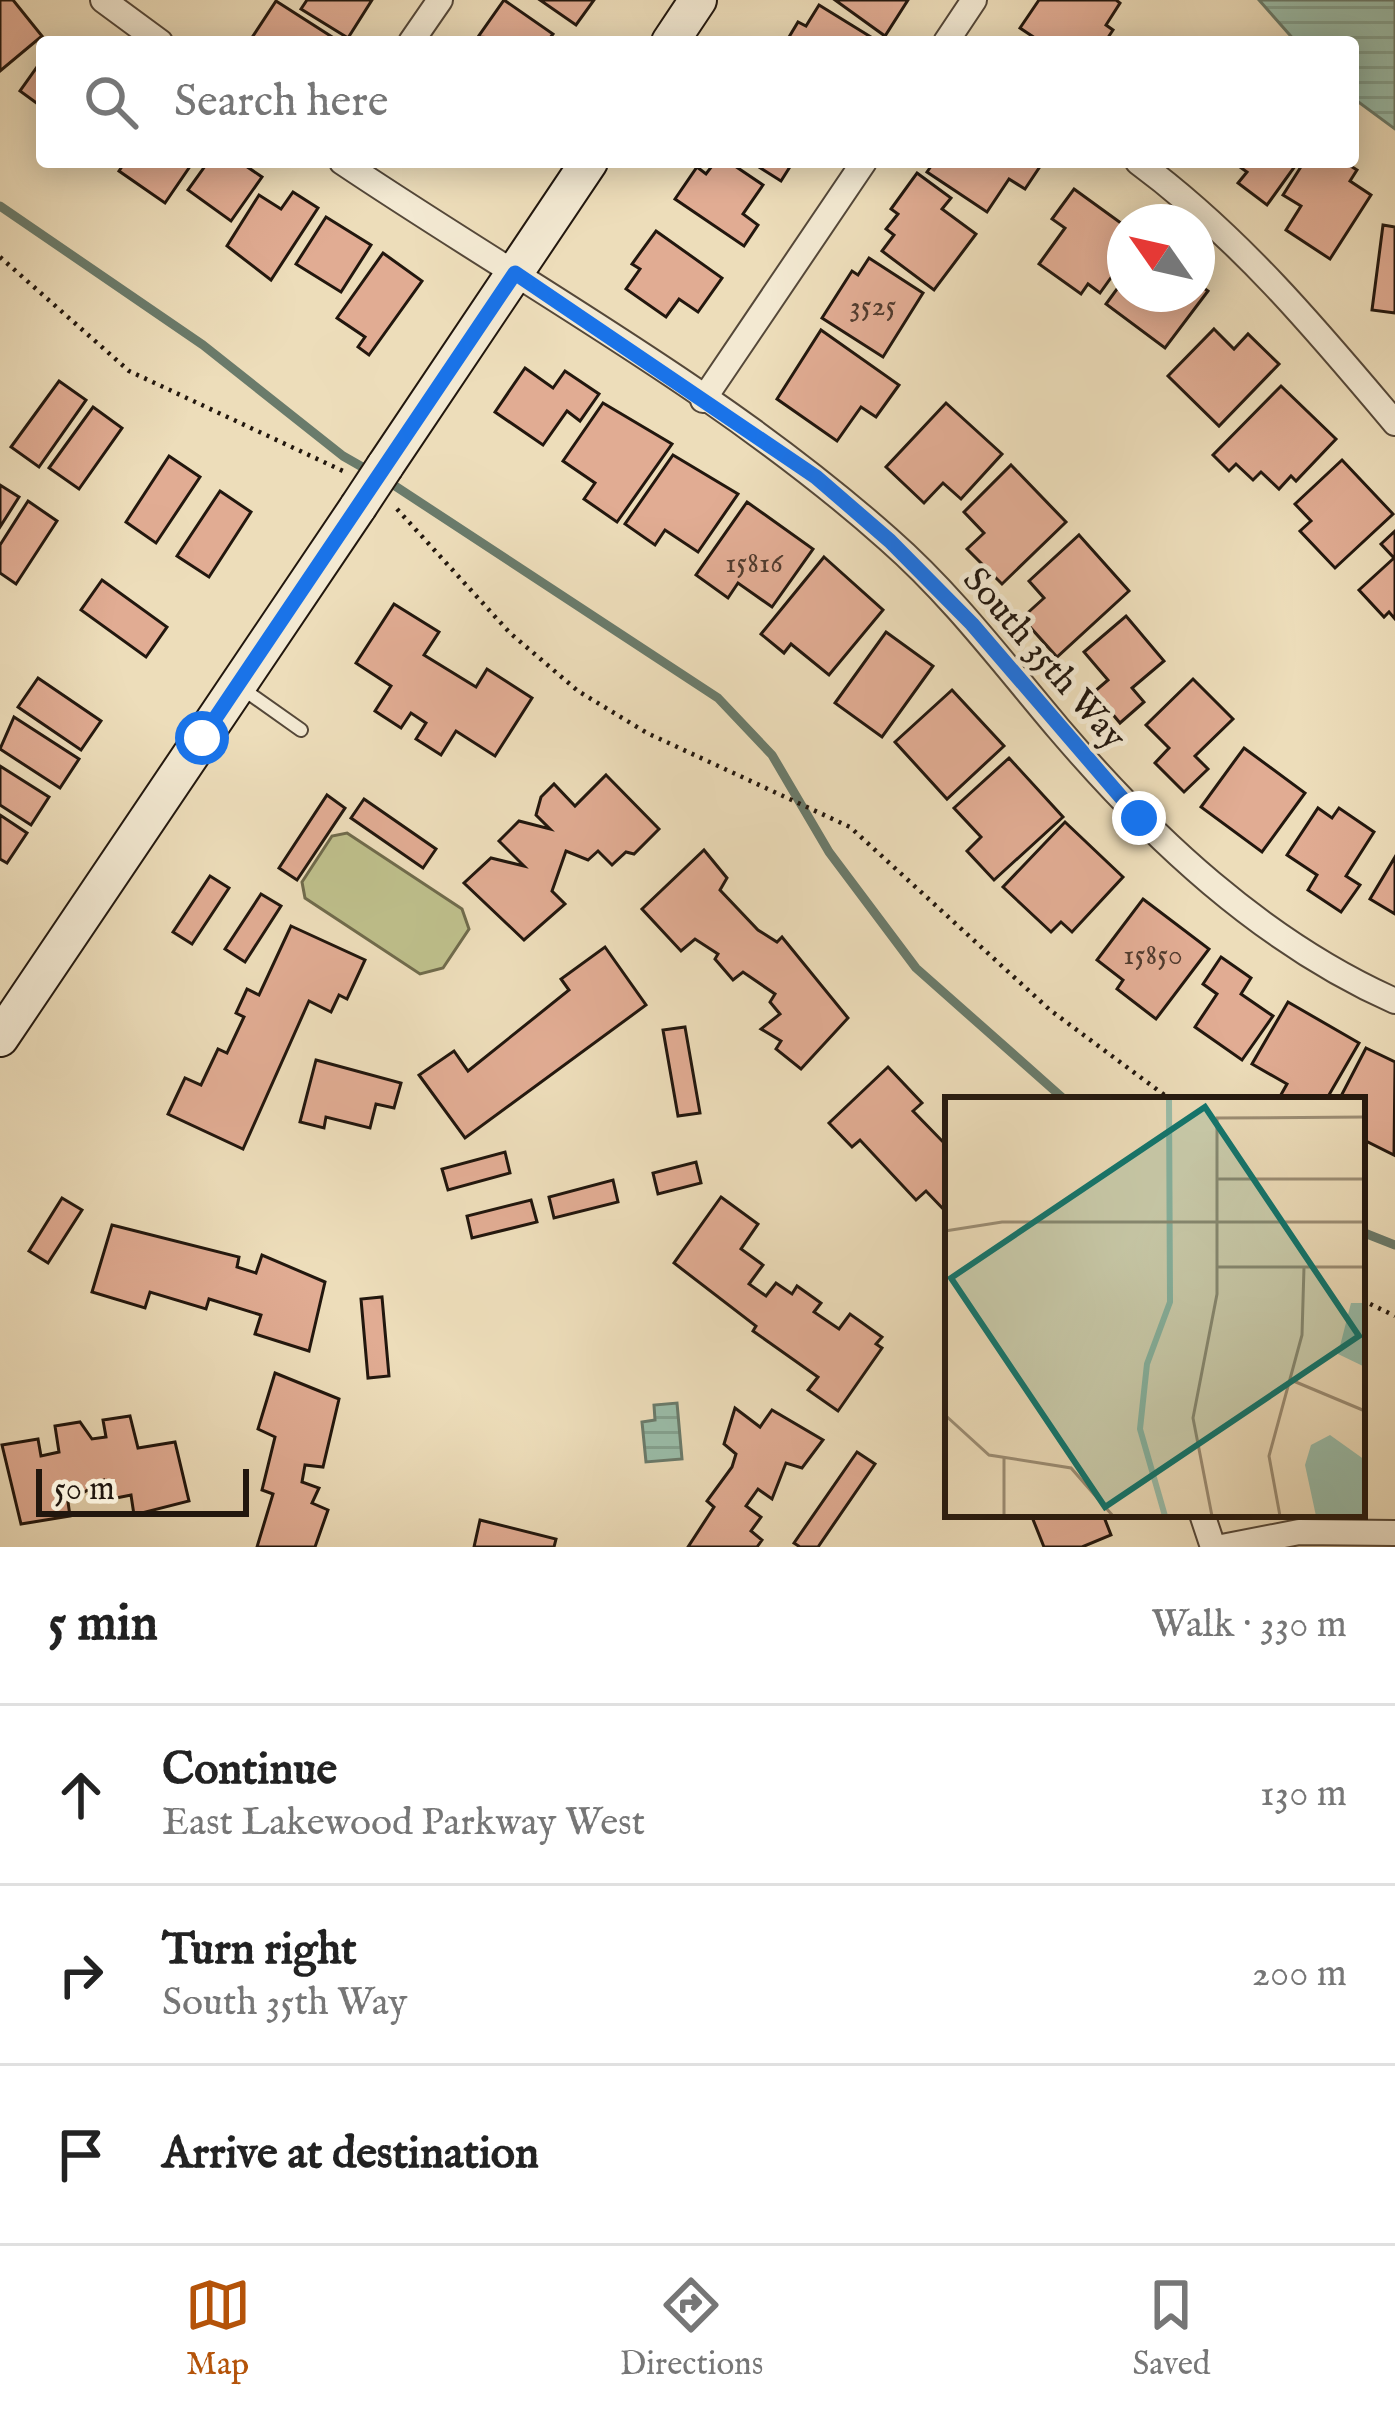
<!DOCTYPE html>
<meta charset="utf-8">
<style>
body{margin:0;font-family:"IM FELL English",serif;background:#f2f2f2;color:#222}
.compass{position:absolute;left:1107px;top:204px;width:108px;height:108px;border-radius:50%;background:#fff;box-shadow:0 6px 30px #0003;rotate:304deg}
.scale{position:absolute;left:36px;bottom:30px;width:213px;box-sizing:border-box;padding-left:12px;border:6px solid #22170e;border-top:0;font-size:33px;line-height:42px;white-space:nowrap;color:#22170e;-webkit-text-stroke:9px #f3e9d2;paint-order:stroke}
.stop{position:absolute;width:36px;height:36px;margin:-27px;border:9px solid #1a73e8;border-radius:50%;background:#fff}
.stop.end{background:#1a73e8;border-color:#fff;box-shadow:0 3px 12px #0008}
.list{margin:0;padding:0;list-style:none}
h2{display:flex;justify-content:space-between;align-items:center;height:156px;margin:0;padding:0 48px;font-size:51px}
h2 small{font-size:39px;font-weight:400;color:#767676}
.list li{display:grid;grid-template-columns:78px 1fr auto;gap:36px;align-items:center;box-sizing:border-box;height:180px;padding:0 48px;border-top:3px solid #e0e0e0}
.list b{display:block;font-size:45px;white-space:nowrap}
.list p{margin:0;font-size:39px;white-space:nowrap;color:#767676}
.list em{font-size:39px;font-style:normal;color:#767676}
.icon{flex:none;width:66px;height:66px;fill:none;stroke:currentColor;stroke-width:2;stroke-linecap:round;stroke-linejoin:round}
.map{position:relative;flex:none;width:1395px;height:1547px;overflow:hidden}
.search{position:absolute;background:#fff;box-shadow:0 6px 30px #0003;left:36px;right:36px;top:36px;height:132px;display:flex;align-items:center;gap:30px;box-sizing:border-box;padding:0 42px;border-radius:12px;color:#767676;font-size:45px}
.sheet{height:696px;background:#fff}
nav{display:flex;justify-content:space-around;align-items:center;box-sizing:border-box;height:168px;border-top:3px solid #e0e0e0;background:#fff;font-size:33px;color:#767676}
nav a{display:grid;justify-items:center;gap:6px}
nav .on{color:#b45309}
.map>svg:first-child{display:block}
</style>
<div class="map">
<svg width="1395" height="1547" viewBox="0 0 1395 1547">
<defs>
<pattern id="water-rules" width="6" height="5" patternUnits="userSpaceOnUse" patternTransform="scale(3)"><rect width="6" height="5" fill="#9abda9"/><path d="M0 2.5h6" fill="none" stroke="#84a290"/></pattern>
</defs>
<rect width="100%" height="100%" fill="#edddba"/>
<filter id="stains"><feTurbulence type="fractalNoise" baseFrequency=".00167" numOctaves="4"/><feColorMatrix values="0 0 0 0 .2 0 0 0 0 .09 0 0 0 0 .02 0 0 0 .5 -.17"/></filter>
<radialGradient id="worn" r=".72"><stop offset=".6" stop-color="#630" stop-opacity="0"/><stop offset="1" stop-color="#630" stop-opacity=".3"/></radialGradient>
<path fill="#bebf8b" stroke="#706b4c" stroke-width="3" d="M347 833 462 909 469 929 443 968 420 974 305 898 302 882 332 836Z"/>
<g fill="url(#water-rules)" stroke="#6a7b6b" stroke-width="3">
<path d="M1259 0H1395V129L1353 98V42H1296Z"/>
<path d="M677 1403 682 1459 646 1462 642 1422 655 1420 654 1405Z"/>
</g>
<g fill="none" stroke-linecap="round" stroke-linejoin="round">
<g stroke="#6a7b6b" stroke-width="9">
<path d="M0 206 203 345 343 456 371 472"/>
<path d="M386 480 718 698 772 755 829 852 916 968 1065 1100"/>
<path d="M1362 1232 1395 1245"/>
</g>
</g>
<g fill="#e1ac93" stroke="#22170e" stroke-width="3">
<path d="M0 0H13L42 36 0 71Z"/>
<path d="M307 0H372L348 38 301 9Z"/>
<path d="M504 0 553 34 547 42 478 37Z"/>
<path d="M540 0H594L576 25Z"/>
<path d="M835 0H908L885 36Z"/>
<path d="M1039 0H1116L1120 3 1106 25 1113 30 1105 42H1041L1020 28Z"/>
<path d="M276 1 340 42H249Z"/>
<path d="M819 5 879 42H786L798 22 806 26Z"/>
<path d="M42 60V107L20 91Z"/>
<path d="M125 162H193L165 203 119 171Z"/>
<path d="M208 162H240L262 177 231 221 188 190Z"/>
<path d="M715 162H729L763 185 743 214 758 225 744 246 675 199 697 167 706 174Z"/>
<path d="M751 162H793L781 181Z"/>
<path d="M934 162H1043L1025 189 1009 179 987 212 927 172Z"/>
<path d="M1233 162H1298L1267 205 1238 183 1247 172Z"/>
<path d="M1304 162H1344L1357 170 1350 181 1371 195 1330 259 1286 230 1301 206 1283 195Z"/>
<path d="M917 173 951 198 942 209 976 234 934 290 882 251 894 235 886 229 898 214 891 209Z"/>
<path d="M1074 189 1125 226V258L1100 293 1088 284 1081 294 1039 264 1065 228 1052 219Z"/>
<path d="M293 192 318 208 271 280 227 246 259 195 281 209Z"/>
<path d="M326 217 371 245 341 292 296 264Z"/>
<path d="M1383 225 1395 227V313L1372 310Z"/>
<path d="M656 231 722 278 698 312 679 299 666 317 626 289 640 269 632 264Z"/>
<path d="M383 253 422 281 369 355 358 347 365 337 337 318Z"/>
<path d="M869 258 923 293 883 357 822 318 852 271 858 275Z"/>
<path d="M1125 278V294H1197V283L1208 291 1165 348 1106 304Z"/>
<path d="M1214 329 1234 349 1248 334 1279 364 1219 426 1168 376Z"/>
<path d="M821 330 899 385 876 417 861 407 837 441 777 399Z"/>
<path d="M525 368 553 388 565 371 599 394 580 421 567 411 543 445 495 412Z"/>
<path d="M59 381 86 400 39 467 11 447Z"/>
<path d="M1281 386 1336 439 1296 481 1291 476 1279 489 1261 472 1253 480 1236 464 1229 471 1213 455Z"/>
<path d="M603 403 672 444 617 522 584 499 595 483 563 461Z"/>
<path d="M946 403 1002 454 961 499 943 483 924 503 886 467Z"/>
<path d="M93 407 122 428 79 489 49 468Z"/>
<path d="M673 455 738 494 698 552 665 530 655 545 625 524Z"/>
<path d="M169 456 200 477 156 543 126 522Z"/>
<path d="M1342 460 1393 514 1335 568 1300 531 1311 521 1295 504Z"/>
<path d="M1011 465 1066 522 1002 584 967 549 984 533 964 512Z"/>
<path d="M0 485 19 497 0 527Z"/>
<path d="M220 491 251 512 209 577 177 556Z"/>
<path d="M28 501 57 521 16 584 0 573V545Z"/>
<path d="M747 502 813 549 772 607 738 583 728 598 696 575Z"/>
<path d="M1395 531V619L1389 612 1384 617 1359 590 1394 558 1381 544Z"/>
<path d="M1079 535 1129 591 1057 657 1022 618 1044 598 1029 581Z"/>
<path d="M824 557 883 610 829 675 791 644 784 653 761 634Z"/>
<path d="M102 580 167 627 146 657 81 610Z"/>
<path d="M394 604 439 632 424 655 476 687 487 669 532 698 495 756 456 731 441 755 416 739 426 723 411 713 401 728 375 711 391 686 356 663Z"/>
<path d="M1126 616 1164 661 1132 688 1144 702 1120 723 1094 692 1108 680 1084 652Z"/>
<path d="M886 632 933 666 882 737 835 703Z"/>
<path d="M38 678 101 721 81 750 18 707Z"/>
<path d="M1193 679 1233 719 1195 756 1208 769 1184 792 1155 763 1169 748 1146 725Z"/>
<path d="M952 690 1004 746 947 799 895 742Z"/>
<path d="M14 717 79 759 60 788 0 749Z"/>
<path d="M1244 748 1305 793 1262 852 1201 807Z"/>
<path d="M1009 758 1063 817 994 880 967 851 981 837 954 808Z"/>
<path d="M0 766 49 797 31 825 0 805Z"/>
<path d="M606 775 659 829 634 854 626 852 612 865 598 851 588 860 566 851 552 891 565 904 524 940 464 883 491 858 524 866 499 841 519 821 550 829 536 815 541 797 554 784 575 806Z"/>
<path d="M327 795 345 808 297 880 279 868Z"/>
<path d="M364 799 436 849 423 868 351 818Z"/>
<path d="M1318 808 1332 818 1339 808 1374 832 1346 876 1360 885 1341 912 1308 890 1317 875 1287 855Z"/>
<path d="M0 815 27 833 7 863 0 859Z"/>
<path d="M1065 822 1123 877 1072 932 1061 922 1051 932 1003 887Z"/>
<path d="M704 850 727 878 720 890 758 930 777 942 782 937 848 1018 801 1069 776 1049 781 1041 761 1029 780 1014 770 1002 775 994 743 972 733 980 715 959 718 954 695 939 681 951 642 909Z"/>
<path d="M1395 857V914L1370 899Z"/>
<path d="M210 876 229 888 192 944 173 932Z"/>
<path d="M261 894 281 906 245 962 225 949Z"/>
<path d="M1143 899 1209 949 1156 1019 1117 989 1123 980 1097 960Z"/>
<path d="M291 926 365 960 347 999 339 995 331 1012 309 1001 243 1149 168 1114 185 1078 201 1085 218 1049 227 1053 244 1017 236 1013 247 989 259 995Z"/>
<path d="M605 947 646 1005 465 1138 419 1075 454 1051 468 1071 569 990 561 979Z"/>
<path d="M1221 957 1251 978 1241 994 1273 1016 1242 1060 1195 1027 1217 994 1203 984Z"/>
<path d="M1288 1002 1359 1043 1326 1100H1278L1287 1084 1252 1064Z"/>
<path d="M685 1027 700 1113 678 1116 663 1030Z"/>
<path d="M1366 1048 1395 1062 1394 1155 1362 1139V1100H1339Z"/>
<path d="M316 1060 401 1083 394 1108 376 1104 370 1128 326 1117 324 1128 300 1122Z"/>
<path d="M888 1067 922 1103 913 1111 948 1147V1214L926 1191 916 1200 860 1140 852 1147 829 1123Z"/>
<path d="M505 1152 510 1173 448 1190 442 1169Z"/>
<path d="M696 1162 701 1183 658 1194 653 1173Z"/>
<path d="M613 1180 618 1202 554 1218 549 1197Z"/>
<path d="M721 1197 758 1224 741 1249 763 1265 749 1284 766 1296 776 1283 792 1294 797 1286 821 1303 814 1312 839 1329 850 1314 882 1337 876 1344 882 1348 838 1411 808 1390 818 1377 753 1331 756 1326 674 1263Z"/>
<path d="M62 1198 82 1210 48 1263 29 1251Z"/>
<path d="M531 1200 537 1222 472 1238 467 1216Z"/>
<path d="M112 1225 239 1257 237 1267 256 1273 262 1255 325 1282 309 1351 255 1334 261 1315 209 1299 206 1309 150 1292 145 1308 92 1292Z"/>
<path d="M382 1297 389 1376 368 1378 361 1299Z"/>
<path d="M275 1373 339 1399 323 1467 305 1465 302 1482 319 1488 312 1503 328 1510 315 1547H257L273 1494 262 1490 275 1437 258 1429Z"/>
<path d="M735 1408 760 1427 772 1410 823 1440 802 1468 786 1463 772 1499 758 1489 746 1506 761 1517 751 1531 762 1540 757 1547H688L714 1507 707 1501 732 1467 736 1454 724 1444Z"/>
<path d="M130 1416 138 1448 175 1442 189 1501 134 1515 131 1495 116 1498 104 1480 68 1502 70 1516 21 1524 2 1445 38 1439 41 1456 59 1452 55 1426 80 1422 92 1439 106 1437 103 1420Z"/>
<path d="M857 1452 875 1464 818 1547H800L794 1543Z"/>
<path d="M1039 1514H1111L1104 1517 1111 1535 1082 1547H1044L1032 1517Z"/>
<path d="M480 1520 556 1539 554 1547H474Z"/>
</g>
<g fill="none" stroke-linecap="round" stroke-linejoin="round">
<defs>
<path id="lane" d="M243 689 301 730"/>
<g id="street">
<path d="M103 0 160 42"/>
<path d="M411 42 440 0"/>
<path d="M946 42 974 0"/>
<path d="M342 162C525 285 723 392 888 539 952 595 1003 663 1058 728 1151 837 1262 942 1395 1001"/>
<path d="M1138 162C1238 236 1316 329 1395 423"/>
<path d="M703 400 864 162"/>
<path d="M1202 1514 1213 1547"/>
<path d="M1222 1547 1299 1532 1395 1533"/>
</g>
<g id="secondary">
<path d="M670 42 698 0"/>
<path d="M385 466 589 162"/>
<path d="M0 1038 358 507"/>
</g>
</defs>
<use href="#lane" stroke="#554839" stroke-width="16"/>
<use href="#street" stroke="#554839" stroke-width="28"/>
<use href="#secondary" stroke="#22170e" stroke-width="40"/>
<g stroke="#22170e" stroke-width="4.5" stroke-dasharray="3 6" stroke-linecap="butt">
<path d="M0 257 129 371 343 471"/>
<path d="M397 509 510 633 578 691 647 733 850 827 1050 1010 1171 1100"/>
<path d="M1362 1300 1395 1316"/>
</g>
<use href="#lane" stroke="#f3e9d2" stroke-width="12"/>
<use href="#street" stroke="#f3e9d2" stroke-width="24"/>
<use href="#secondary" stroke="#f3e9d2" stroke-width="36"/>
<defs>
<path id="secondary-bridge" d="M358 507 385 466"/>
</defs>
<use href="#secondary-bridge" stroke="#22170e" stroke-width="40" stroke-linecap="butt"/>
<use href="#secondary-bridge" stroke="#f3e9d2" stroke-width="36"/>
</g>
<g fill="none" stroke-linecap="round" stroke-linejoin="round">
<path stroke="#1a73e8" stroke-width="15" d="M202 738 515 273 816 477 890 541 972 624 1139 818"/>
</g>
<g text-anchor="middle" stroke-width="10" stroke-linejoin="round" paint-order="stroke">
<g font-size="30" fill="#523c2f">
<text x="873" y="315">3525</text>
<text x="754" y="572">15816</text>
<text x="1153" y="964">15850</text>
</g>
<g font-size="36" fill="#22170e" stroke="#f3e9d2">
<text transform="translate(1046 657) rotate(49)" y="13">South 35th Way</text>
</g>
</g>
<g transform="translate(945 1097)">
<rect width="420" height="420" fill="#edddba"/>
<path d="M406 206H420V270L393 257ZM385 338 420 363V419H371L360 368 366 348Z" fill="#9abda9"/>
<path fill="none" stroke="#9abda9" stroke-width="6" d="M220 419 195 332 202 267 225 205 224 1"/>
<path fill="none" stroke="#9c8e75" stroke-width="3" d="M271 82H420M0 134 57 125H420M272 170H420M346 283 420 314M0 318 44 358 126 371 168 419M59 419V360M267 419 248 321 272 197V21L420 20M335 419 324 359 357 238 359 170"/>
<path fill="#0f766e" fill-opacity="0.15" stroke="#0f766e" stroke-width="6" d="M260 10 414 239 160 410 6 181Z"/>
<rect width="420" height="420" fill="none" stroke="#22170e" stroke-width="6"/>
</g>
<rect width="100%" height="100%" filter="url(#stains)"/>
<rect width="100%" height="100%" fill="url(#worn)"/>
</svg>
<svg class="compass" viewBox="-18 -18 36 36"><path d="M0-13l5 13h-10z" fill="#e53935"/><path d="M0 13l5-13h-10z" fill="#767676"/></svg>
<div class="scale">50 m</div>
<div class="stop" style="left:202px;top:738px"></div>
<div class="stop end" style="left:1139px;top:818px"></div>
<div class="search"><svg class="icon" aria-label="search" viewBox="0 0 24 24"><circle cx="10" cy="10" r="6"/><path d="M15 15l6 6"/></svg>Search here</div>
</div>
<section class="sheet">
<h2>5 min<small>Walk · 330 m</small></h2>
<ul class="list">
<li><svg class="icon" aria-label="ahead" viewBox="0 0 24 24"><path d="M12 20V5M6 11l6-6 6 6"/></svg><div><b>Continue</b><p>East Lakewood Parkway West</p></div><em>130 m</em></li>
<li><svg class="icon" aria-label="right" viewBox="0 0 24 24"><path d="M7 20v-9h11M14 6l5 5-5 5"/></svg><div><b>Turn right</b><p>South 35th Way</p></div><em>200 m</em></li>
<li><svg class="icon" aria-label="arrive" viewBox="0 0 24 24"><path d="M6 21V4h12l-3 4 3 4H6"/></svg><div><b>Arrive at destination</b></div></li>
</ul>
</section>
<nav>
<a class="on"><svg class="icon" aria-label="map" viewBox="0 0 24 24"><path d="M3 6l6-2 6 2 6-2v14l-6 2-6-2-6 2zM9 4v14M15 6v14"/></svg>Map</a>
<a><svg class="icon" aria-label="directions" viewBox="0 0 24 24"><path d="M12 3l9 9-9 9-9-9zM9 14v-3h6M13 9l2 2-2 2"/></svg>Directions</a>
<a><svg class="icon" aria-label="saved" viewBox="0 0 24 24"><path d="M7 4h10v16l-5-4-5 4z"/></svg>Saved</a>
</nav>
